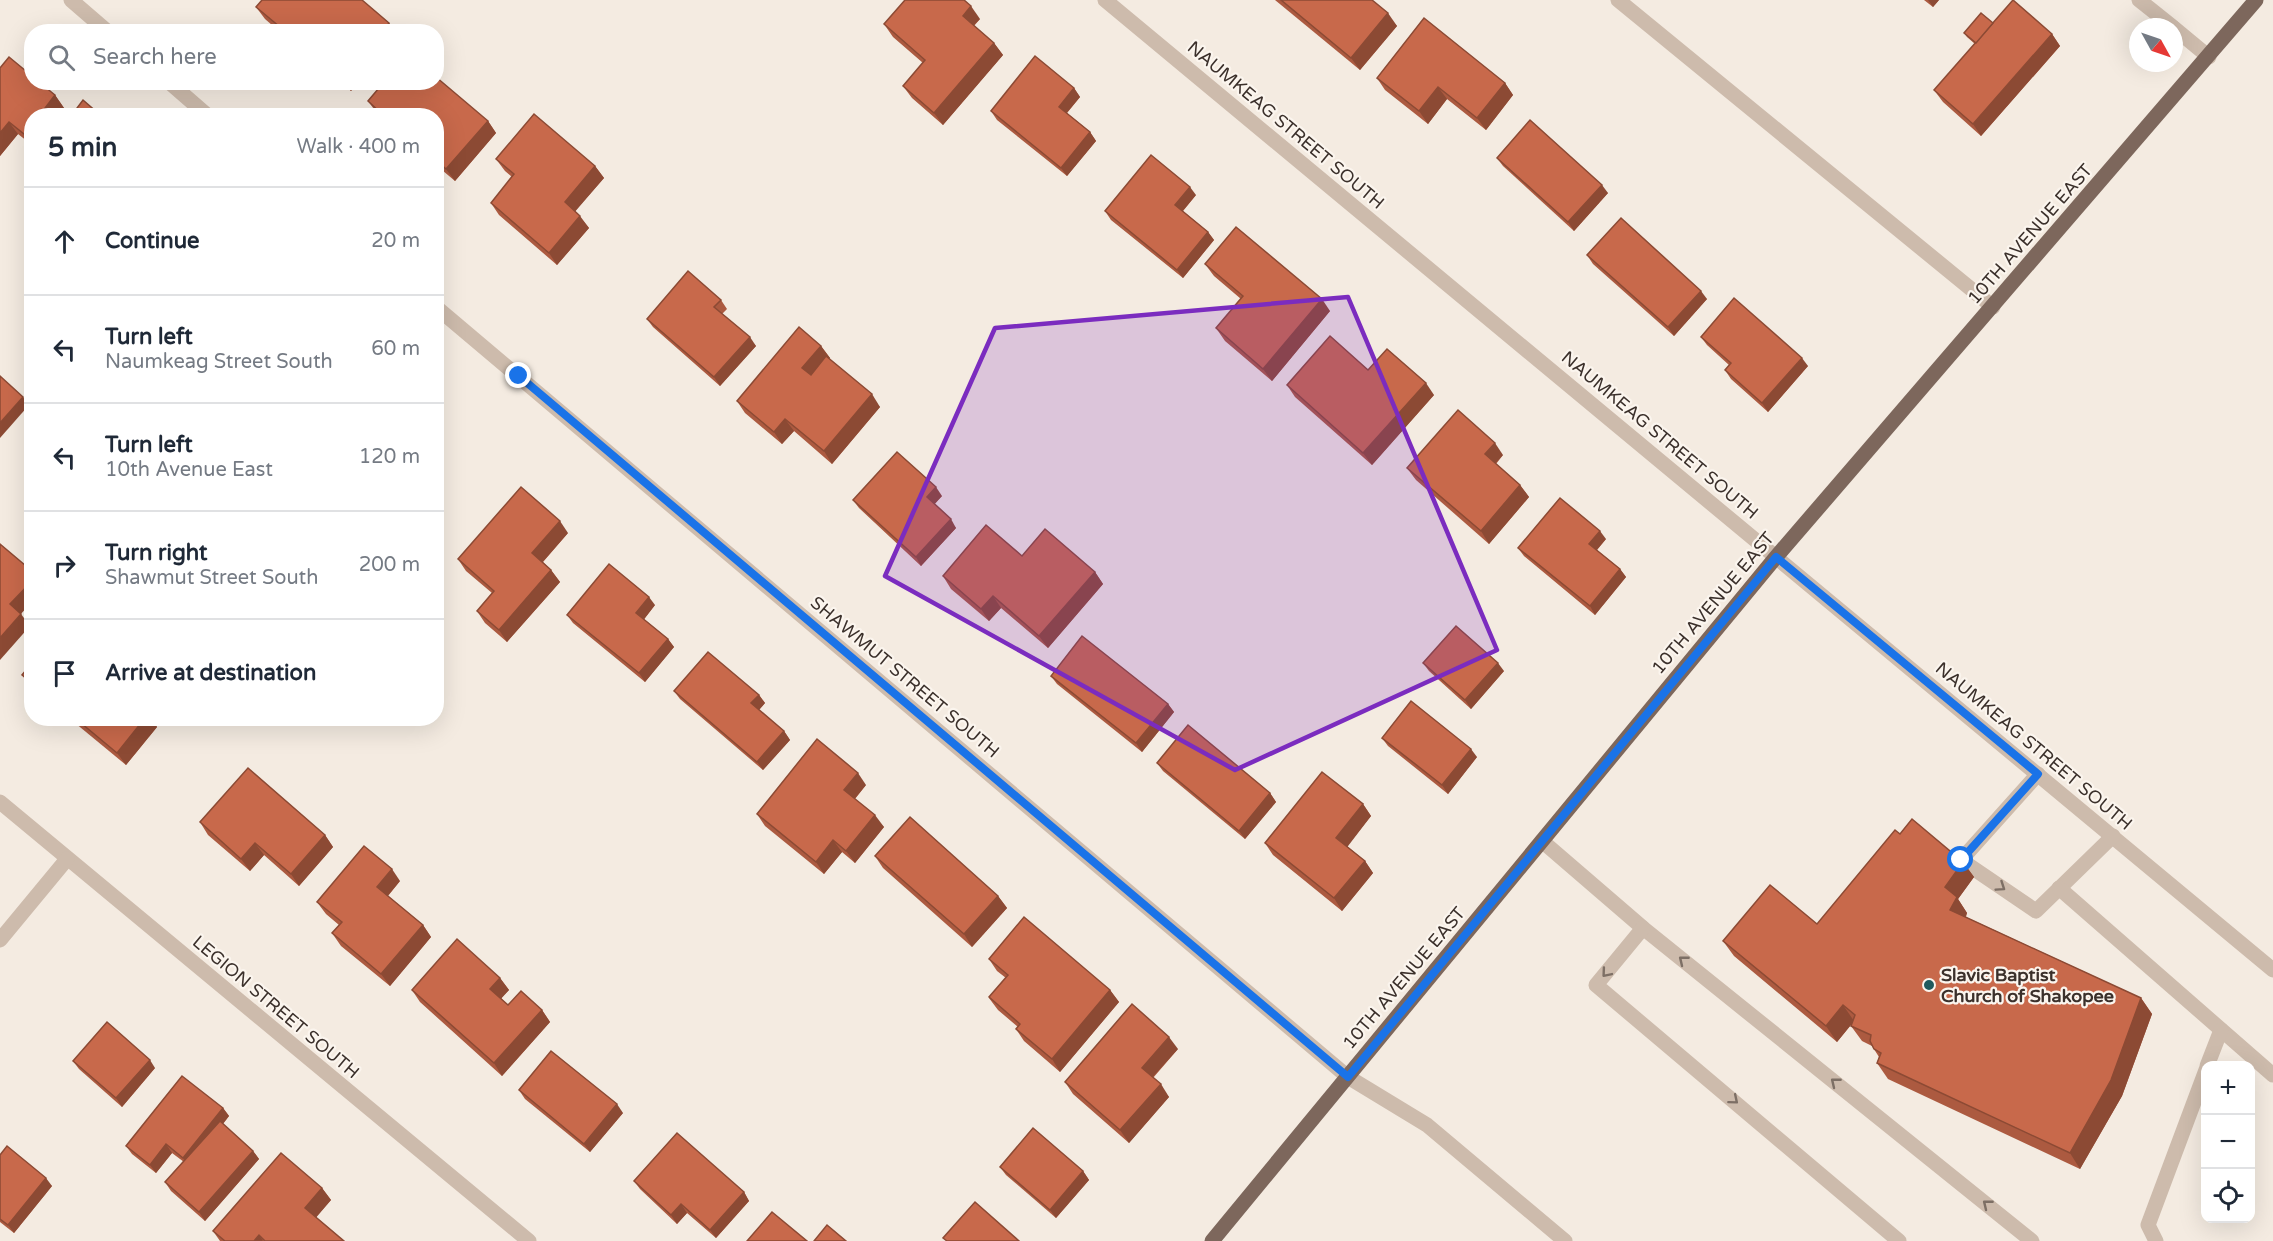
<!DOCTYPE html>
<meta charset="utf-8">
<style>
body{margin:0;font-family:"Varela Round",sans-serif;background:#f6f6f7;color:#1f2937}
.controls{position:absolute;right:18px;bottom:18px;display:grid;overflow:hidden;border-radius:12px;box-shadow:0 6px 24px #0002}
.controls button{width:54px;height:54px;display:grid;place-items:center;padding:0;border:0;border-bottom:2px solid #e0e1e3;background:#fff;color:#1f2937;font:30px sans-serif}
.compass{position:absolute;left:2129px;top:18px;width:54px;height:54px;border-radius:50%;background:#fff;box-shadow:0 6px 24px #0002;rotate:130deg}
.stop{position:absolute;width:18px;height:18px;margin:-14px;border:4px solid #1a73e8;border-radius:50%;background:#fff}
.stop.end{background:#1a73e8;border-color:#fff;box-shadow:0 2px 6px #0008}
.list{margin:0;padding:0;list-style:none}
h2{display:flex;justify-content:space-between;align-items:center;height:78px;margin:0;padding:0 24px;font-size:26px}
h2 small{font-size:20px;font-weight:400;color:#747a83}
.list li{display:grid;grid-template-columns:39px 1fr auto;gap:18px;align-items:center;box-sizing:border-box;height:108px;padding:0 24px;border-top:2px solid #e0e1e3}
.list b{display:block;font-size:22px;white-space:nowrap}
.list p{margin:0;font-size:20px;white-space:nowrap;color:#747a83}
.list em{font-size:20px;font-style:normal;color:#747a83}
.icon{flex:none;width:33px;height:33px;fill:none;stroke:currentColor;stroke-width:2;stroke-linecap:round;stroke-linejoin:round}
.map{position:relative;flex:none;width:2273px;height:1241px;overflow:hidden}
.search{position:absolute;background:#fff;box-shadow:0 6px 24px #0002;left:24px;top:24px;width:420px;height:66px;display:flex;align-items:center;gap:15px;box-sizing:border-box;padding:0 21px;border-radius:24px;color:#747a83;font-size:22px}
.panel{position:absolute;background:#fff;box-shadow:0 6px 24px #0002;left:24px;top:108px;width:420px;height:618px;border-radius:24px}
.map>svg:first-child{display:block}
</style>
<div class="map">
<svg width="2273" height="1241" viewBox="0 0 2273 1241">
<rect width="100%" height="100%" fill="#f4ebe1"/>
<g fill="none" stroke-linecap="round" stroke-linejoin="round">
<g stroke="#cdbbac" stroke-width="15">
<path d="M71 0 108 32"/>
<path d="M1105 0 2273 970"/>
<path d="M1618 0 1993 307"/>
<path d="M2139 0 2173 27"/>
<path d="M2174 28 2209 57"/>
<path d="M169 82 208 116"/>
<path d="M436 307 1348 1077 1427 1125 1565 1241"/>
<path d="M2038 774 1961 860 2036 911 2113 836"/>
<path d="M0 802 529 1241"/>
<path d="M1542 841 1643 928 2032 1241"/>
<path d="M2059 888 2273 1075"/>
<path d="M1643 928 1596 985 1899 1241"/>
<path d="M0 940 67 859"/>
<path d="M2207 1066 2221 1030"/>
<path d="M2156 1241 2148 1225 2206 1070"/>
</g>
<path stroke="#7d675c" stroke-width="15" d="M1212 1241 1776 557 2256 0"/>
</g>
<g fill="#ac5a40">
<path d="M1275 0H1372L1397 26 1360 70Z"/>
<path d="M1924 0H1939L1933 7Z"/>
<path d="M256 7 389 23 395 32H280L265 19Z"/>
<path d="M980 19 974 26 994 43 1003 55 943 125 912 98 903 86 923 63 893 37 884 24Z"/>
<path d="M1993 23 2052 34 2060 46 1981 136 1943 102 1934 90 1975 44 1967 37 1964 33Z"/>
<path d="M0 68 55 95 64 108 57 116H32V145L18 134 0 156Z"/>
<path d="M1377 78 1505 83 1513 95 1486 130 1447 99 1428 124 1385 90Z"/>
<path d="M341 82H358L351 91Z"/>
<path d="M1074 88 1080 97 1067 113 1090 132 1096 141 1067 176 997 120 991 111Z"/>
<path d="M368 101 488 121 496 133 455 181 436 165V116H379Z"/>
<path d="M1497 158 1608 193 1574 231 1503 166Z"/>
<path d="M496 159 595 166 604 178 575 211 589 228 557 265 499 215 491 203 512 177 505 171Z"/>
<path d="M1196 195 1183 211 1208 232 1214 240 1183 278 1111 220 1105 211Z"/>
<path d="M1587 255 1707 299 1674 336 1593 264Z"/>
<path d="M1205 264 1330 311 1272 381 1225 341 1216 328 1241 299 1214 276Z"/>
<path d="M721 300 727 309 722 314 756 346 720 386 653 327 647 319Z"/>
<path d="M1701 337 1808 366 1768 412 1731 379 1725 370 1729 365 1707 345Z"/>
<path d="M821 346 830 358 829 359 880 407 832 464 794 431 782 444 745 413 737 401Z"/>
<path d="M1368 370 1434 395 1372 465 1295 397 1287 385Z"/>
<path d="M1503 455 1496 464 1520 485 1529 497 1489 544 1416 480 1407 468Z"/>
<path d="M942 496 934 504 956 528 921 566 859 508 853 500Z"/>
<path d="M568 533 543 562 551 570 560 582 507 642 485 623 477 611 492 593 466 571 458 559Z"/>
<path d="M1606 539 1597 550 1620 569 1626 577 1595 615 1524 556 1518 548Z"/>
<path d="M1095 572 1103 584 1048 648 1001 608 989 621 951 589 943 576Z"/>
<path d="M655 605 644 619 668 639 674 647 645 682 573 623 567 615Z"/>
<path d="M32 663V688L22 675Z"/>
<path d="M1423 663 1504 671 1471 709 1429 671Z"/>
<path d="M1051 676 1168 704 1174 712 1142 752 1057 684Z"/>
<path d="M674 691 759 695 765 703 759 710 784 731 790 740 763 770 680 699Z"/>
<path d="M69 718H151L157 727 126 765Z"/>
<path d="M1382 738 1477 757 1448 794 1388 746Z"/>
<path d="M1157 763 1270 793 1276 802 1245 839 1163 771Z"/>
<path d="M866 785 855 799 884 827 855 863 842 852 824 874 765 826 757 814Z"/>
<path d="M1363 804 1371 816 1347 846 1365 861 1373 873 1342 911 1273 855 1265 843Z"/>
<path d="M200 822 325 835 333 847 299 886 264 855 250 871 208 835Z"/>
<path d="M1900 834 1963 862 1974 877 1958 899 1967 913 1966 917 2141 998 2152 1014 2122 1096 2080 1169 1888 1079 1877 1063 1879 1057 1872 1046 1862 1041 1851 1026V1025L1837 1042 1734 956 1723 941 1817 924Z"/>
<path d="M875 856 998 896 1007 908 972 947 883 868Z"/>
<path d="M400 881 388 896 423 925 431 937 390 986 341 946 332 933 339 925 326 914 317 902Z"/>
<path d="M989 959 1110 990 1119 1002 1060 1072 1024 1041 1016 1029 1018 1027 998 1010 989 998 1006 978 997 971Z"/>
<path d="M500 978 509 990 501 998 508 1005 542 1010 550 1022 502 1076 420 1002 412 990Z"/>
<path d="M1178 1049 1153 1078 1169 1097 1129 1143 1073 1094 1065 1082Z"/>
<path d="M73 1061 155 1068 122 1107 79 1069Z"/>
<path d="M519 1090 623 1113 590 1152 525 1099Z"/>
<path d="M223 1108 229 1116 223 1124 253 1151 259 1159 205 1221 171 1191 165 1182 184 1162 172 1153 156 1173 132 1154 126 1146Z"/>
<path d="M0 1155 52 1186 14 1233 0 1222Z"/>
<path d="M1000 1167 1083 1171 1089 1180 1056 1218 1006 1175Z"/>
<path d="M634 1181 744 1192 749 1201 716 1238 687 1213 677 1224 640 1189Z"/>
<path d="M322 1188 331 1200 316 1217 344 1241H220L213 1231Z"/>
</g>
<g fill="#8c4a34">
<path d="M1928 0H1939L1933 7Z"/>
<path d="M971 6 980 19 971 28 963 16Z"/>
<path d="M1388 13 1397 26 1360 70 1351 58Z"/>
<path d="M389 23 395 32H382Z"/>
<path d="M2052 34 2060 46 1981 136 1973 124Z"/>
<path d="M994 43 1003 55 943 125 934 113Z"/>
<path d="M345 82H358L351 91Z"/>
<path d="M1505 83 1513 95 1486 130 1477 118Z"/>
<path d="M1438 87 1447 99 1428 124 1419 111Z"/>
<path d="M1074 88 1080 97 1065 115 1059 107Z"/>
<path d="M55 95 64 108 57 116H39Z"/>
<path d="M488 121 496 133 455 181 446 169Z"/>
<path d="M9 122 18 134 0 156V133Z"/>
<path d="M32 124V144L24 134Z"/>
<path d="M1090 132 1096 141 1067 176 1061 168Z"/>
<path d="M595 166 604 178 573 214 565 202Z"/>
<path d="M1602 185 1608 193 1574 231 1568 222Z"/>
<path d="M1190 187 1196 195 1181 213 1175 205Z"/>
<path d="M580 216 589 228 557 265 549 253Z"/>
<path d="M1208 232 1214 240 1183 278 1177 270Z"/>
<path d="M1701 291 1707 299 1674 336 1668 327Z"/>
<path d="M1322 299 1330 311 1272 381 1263 369Z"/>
<path d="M750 337 756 346 720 386 714 377Z"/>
<path d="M821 346 830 358 811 380 802 368Z"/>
<path d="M1802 358 1808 366 1768 412 1762 403Z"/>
<path d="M1426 383 1434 395 1372 465 1363 453Z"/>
<path d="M872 394 880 407 832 464 824 451Z"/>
<path d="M23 397 29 405 0 438V423Z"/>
<path d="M785 419 794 431 782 444 774 432Z"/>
<path d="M1495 443 1503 455 1493 466 1485 454Z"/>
<path d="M1520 485 1529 497 1489 544 1481 531Z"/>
<path d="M936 487 942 496 933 506 927 497Z"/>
<path d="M951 519 956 528 921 566 916 557Z"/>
<path d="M560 521 568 533 540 565 532 553Z"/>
<path d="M1600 531 1606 539 1595 552 1589 544Z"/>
<path d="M1620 569 1626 577 1595 615 1590 606Z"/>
<path d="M551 570 560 582 507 642 499 630Z"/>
<path d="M1095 572 1103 584 1048 648 1039 636Z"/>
<path d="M32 581V602L19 616 10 604Z"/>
<path d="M993 596 1001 608 989 621 981 609Z"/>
<path d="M649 597 655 605 642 622 636 613Z"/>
<path d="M21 614 30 626 0 660V638Z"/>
<path d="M668 639 674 647 645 682 639 673Z"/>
<path d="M1498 663 1504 671 1471 709 1465 700Z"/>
<path d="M759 695 765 703 757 712 751 703Z"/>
<path d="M1168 704 1174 712 1142 752 1136 743Z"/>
<path d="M145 718H151L157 727 126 765 117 753Z"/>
<path d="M784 731 790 740 763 770 757 762Z"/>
<path d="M1471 749 1477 757 1448 794 1442 785Z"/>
<path d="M858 773 866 785 852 802 844 790Z"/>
<path d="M1270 793 1276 802 1245 839 1239 831Z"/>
<path d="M1363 804 1371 816 1345 850 1336 838Z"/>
<path d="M875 815 884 827 855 863 846 851Z"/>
<path d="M325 835 333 847 299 886 291 874Z"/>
<path d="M833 840 842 852 824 874 816 862Z"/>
<path d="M255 843 264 855 250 871 241 859Z"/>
<path d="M1365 861 1373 873 1342 911 1334 898Z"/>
<path d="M1963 862 1974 877 1958 899 1967 913 1961 926 1950 910 1945 887Z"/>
<path d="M392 869 400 881 385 899 377 887Z"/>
<path d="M998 896 1007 908 972 947 964 934Z"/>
<path d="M423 925 431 937 390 986 381 974Z"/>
<path d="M500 978 509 990 499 1001 490 989Z"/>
<path d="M1110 990 1119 1002 1060 1072 1052 1059Z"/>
<path d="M2141 998 2152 1014 2122 1096 2080 1169 2070 1153Z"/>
<path d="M1843 1005 1854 1021 1837 1042 1826 1026Z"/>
<path d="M542 1010 550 1022 502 1076 494 1063Z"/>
<path d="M1169 1037 1178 1049 1150 1080 1142 1068Z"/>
<path d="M150 1060 155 1068 122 1107 116 1098Z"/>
<path d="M1161 1084 1169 1097 1129 1143 1120 1130Z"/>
<path d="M617 1104 623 1113 590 1152 584 1144Z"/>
<path d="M223 1108 229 1116 189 1166 183 1158Z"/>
<path d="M166 1144 172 1153 156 1173 150 1165Z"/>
<path d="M253 1151 259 1159 205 1221 199 1212Z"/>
<path d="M1083 1171 1089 1180 1056 1218 1050 1210Z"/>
<path d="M46 1178 52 1186 14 1233 8 1225Z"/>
<path d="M322 1188 331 1200 314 1220 305 1208Z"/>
<path d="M744 1192 749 1201 716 1238 710 1230Z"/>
<path d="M681 1204 687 1213 677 1224 671 1215Z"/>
<path d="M259 1235 263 1241H254Z"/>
</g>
<g fill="#c8694b" stroke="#8c4a34" stroke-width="1.5">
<path d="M262 0H362L389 23 382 32H286L256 7Z"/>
<path d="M905 0H964L971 6 963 16 994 43 934 113 903 86 925 60 884 24Z"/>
<path d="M1281 0H1372L1388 13 1351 58Z"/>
<path d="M2013 0 2052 34 1973 124 1934 90Z"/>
<path d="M1981 13 1993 23 1976 43 1964 33Z"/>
<path d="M1424 18 1505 83 1477 118 1438 87 1419 111 1377 78Z"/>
<path d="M1035 56 1074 88 1059 107 1090 132 1061 168 991 111Z"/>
<path d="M9 57 32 76V82H39L55 95 39 116H32V124L24 134 9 122 0 133V68Z"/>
<path d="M436 77 488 121 446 169 436 160V116H384L368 101 384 82H436Z"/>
<path d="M83 100 99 114 98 116H71Z"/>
<path d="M534 114 595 166 565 202 580 216 549 253 491 203 514 174 496 159Z"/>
<path d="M1530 120 1602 185 1568 222 1497 158Z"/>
<path d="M1151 155 1190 187 1175 205 1208 232 1177 270 1105 211Z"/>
<path d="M1621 218 1701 291 1668 327 1587 255Z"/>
<path d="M1236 227 1322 299 1263 369 1216 328 1243 296 1205 264Z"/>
<path d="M688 271 721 300 714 307 750 337 714 377 647 319Z"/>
<path d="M1734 298 1802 358 1762 403 1725 370 1731 363 1701 337Z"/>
<path d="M799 327 821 346 802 368 811 375 826 356 872 394 824 451 785 419 774 432 737 401Z"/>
<path d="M1330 336 1368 370 1387 349 1426 383 1363 453 1287 385Z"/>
<path d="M0 376 23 397 0 423Z"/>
<path d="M1458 410 1495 443 1485 454 1520 485 1481 531 1407 468Z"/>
<path d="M897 452 936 487 927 497 951 519 916 557 853 500Z"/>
<path d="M521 487 560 521 532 553 551 570 499 630 477 611 494 591 458 559Z"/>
<path d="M1560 498 1600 531 1589 544 1620 569 1590 606 1518 548Z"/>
<path d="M986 525 1022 556 1045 529 1095 572 1039 636 993 596 981 609 943 576Z"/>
<path d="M0 544 32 571V581L10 604 21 614 0 638Z"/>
<path d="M609 564 649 597 636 613 668 639 639 673 567 615Z"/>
<path d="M1456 626 1498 663 1465 700 1423 663Z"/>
<path d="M1082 636 1168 704 1136 743 1051 676Z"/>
<path d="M708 652 759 695 751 703 784 731 757 762 674 691Z"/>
<path d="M32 663V683L22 675Z"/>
<path d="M1411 701 1471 749 1442 785 1382 738Z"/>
<path d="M75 718H145L117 753Z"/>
<path d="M1188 725 1270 793 1239 831 1157 763Z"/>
<path d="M817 739 858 773 844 790 875 815 846 851 833 840 816 862 757 814Z"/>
<path d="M248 768 325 835 291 874 255 843 241 859 200 822Z"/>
<path d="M1322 772 1363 804 1336 838 1365 861 1334 898 1265 843Z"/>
<path d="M910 817 998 896 964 934 875 856Z"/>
<path d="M1912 819 1963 862 1945 887 1957 897 1950 910 2141 998 2111 1080 2070 1153 1877 1063 1881 1053 1874 1049 1870 1041 1871 1035 1851 1026 1855 1015 1843 1005 1826 1026 1723 941 1770 885 1817 924 1895 830 1900 834Z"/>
<path d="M364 846 392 869 377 887 423 925 381 974 332 933 342 922 317 902Z"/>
<path d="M1024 917 1110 990 1052 1059 1016 1029 1020 1024 989 997 1008 975 989 959Z"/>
<path d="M457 939 500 978 490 989 508 1005 521 991 542 1010 494 1063 412 990Z"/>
<path d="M1132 1004 1169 1037 1142 1068 1161 1084 1120 1130 1065 1082Z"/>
<path d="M107 1022 150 1060 116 1098 73 1061Z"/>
<path d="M551 1051 617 1104 584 1144 519 1090Z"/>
<path d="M182 1076 223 1108 183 1158 166 1144 150 1165 126 1146Z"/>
<path d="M220 1121 253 1151 199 1212 165 1182Z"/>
<path d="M1033 1128 1083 1171 1050 1210 1000 1167Z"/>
<path d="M677 1133 744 1192 710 1230 681 1204 671 1215 634 1181Z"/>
<path d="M7 1146 46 1178 8 1225 0 1219V1155Z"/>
<path d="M281 1153 322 1188 305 1208 344 1241H265L259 1235 254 1241H225L213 1231Z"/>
<path d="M975 1202 1019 1241H947L943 1238Z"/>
<path d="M772 1212 807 1241H747Z"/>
<path d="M827 1225 846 1241H814Z"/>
</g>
<defs><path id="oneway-chevron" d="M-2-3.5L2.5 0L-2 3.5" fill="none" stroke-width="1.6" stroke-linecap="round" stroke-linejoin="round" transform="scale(1.5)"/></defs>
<g stroke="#7d6f65">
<use href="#oneway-chevron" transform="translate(2001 887) rotate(34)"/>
<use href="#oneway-chevron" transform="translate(1683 960) rotate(-141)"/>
<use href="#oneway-chevron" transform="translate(1606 973) rotate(130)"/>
<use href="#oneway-chevron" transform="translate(1835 1082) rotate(-141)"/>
<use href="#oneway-chevron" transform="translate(1734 1100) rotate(40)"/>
<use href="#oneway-chevron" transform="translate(1987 1204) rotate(-141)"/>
</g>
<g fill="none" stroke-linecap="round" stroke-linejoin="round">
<path stroke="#1a73e8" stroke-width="8" d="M519 376 1348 1077 1776 557 2038 774 1961 860"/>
</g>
<path fill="#7b2cbf" fill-opacity="0.2" stroke="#7b2cbf" stroke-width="4.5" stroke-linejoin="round" d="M1348 297 1497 650 1235 770 885 576 995 328Z"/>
<circle fill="#1f5a5e" stroke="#fbf5ee" stroke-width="2" cx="1929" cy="985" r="6"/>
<g text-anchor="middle" stroke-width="4.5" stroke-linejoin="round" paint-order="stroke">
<g font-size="18" fill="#3b302b" stroke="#fbf5ee">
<text transform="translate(1286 125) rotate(40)" y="6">NAUMKEAG STREET SOUTH</text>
<text transform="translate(2030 234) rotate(-49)" y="6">10TH AVENUE EAST</text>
<text transform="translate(1660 435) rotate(40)" y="6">NAUMKEAG STREET SOUTH</text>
<text transform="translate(1713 603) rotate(-50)" y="6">10TH AVENUE EAST</text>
<text transform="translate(905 677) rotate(40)" y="6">SHAWMUT STREET SOUTH</text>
<text transform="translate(2034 746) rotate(40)" y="6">NAUMKEAG STREET SOUTH</text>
<text transform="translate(1404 978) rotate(-50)" y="6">10TH AVENUE EAST</text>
<text transform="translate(276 1007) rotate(40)" y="6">LEGION STREET SOUTH</text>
</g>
<g font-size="18" font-weight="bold" fill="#3b302b" stroke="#fbf5ee" text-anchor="start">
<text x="1941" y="981">Slavic Baptist<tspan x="1941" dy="21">Church of Shakopee</tspan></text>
</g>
</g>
</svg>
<div class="controls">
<button>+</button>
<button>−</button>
<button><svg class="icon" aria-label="locate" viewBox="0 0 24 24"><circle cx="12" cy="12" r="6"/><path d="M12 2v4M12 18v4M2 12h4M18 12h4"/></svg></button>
</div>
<svg class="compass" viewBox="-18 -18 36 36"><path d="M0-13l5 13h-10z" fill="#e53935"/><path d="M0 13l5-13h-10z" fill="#747a83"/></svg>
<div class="stop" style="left:1961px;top:860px"></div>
<div class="stop end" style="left:519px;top:376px"></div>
<div class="search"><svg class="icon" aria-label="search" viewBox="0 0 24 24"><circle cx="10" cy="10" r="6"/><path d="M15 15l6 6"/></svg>Search here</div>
<section class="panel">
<h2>5 min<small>Walk · 400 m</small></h2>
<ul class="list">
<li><svg class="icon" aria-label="ahead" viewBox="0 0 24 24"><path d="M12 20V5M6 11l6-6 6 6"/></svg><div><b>Continue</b></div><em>20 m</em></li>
<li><svg class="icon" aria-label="left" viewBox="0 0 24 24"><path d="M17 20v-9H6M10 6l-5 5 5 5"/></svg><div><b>Turn left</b><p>Naumkeag Street South</p></div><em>60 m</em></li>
<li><svg class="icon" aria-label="left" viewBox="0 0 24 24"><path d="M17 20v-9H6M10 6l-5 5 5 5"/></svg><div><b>Turn left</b><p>10th Avenue East</p></div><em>120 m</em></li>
<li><svg class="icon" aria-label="right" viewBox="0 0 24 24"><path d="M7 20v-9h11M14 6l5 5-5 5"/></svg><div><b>Turn right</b><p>Shawmut Street South</p></div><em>200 m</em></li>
<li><svg class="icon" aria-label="arrive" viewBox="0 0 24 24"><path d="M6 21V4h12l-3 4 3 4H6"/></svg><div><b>Arrive at destination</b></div></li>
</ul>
</section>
</div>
